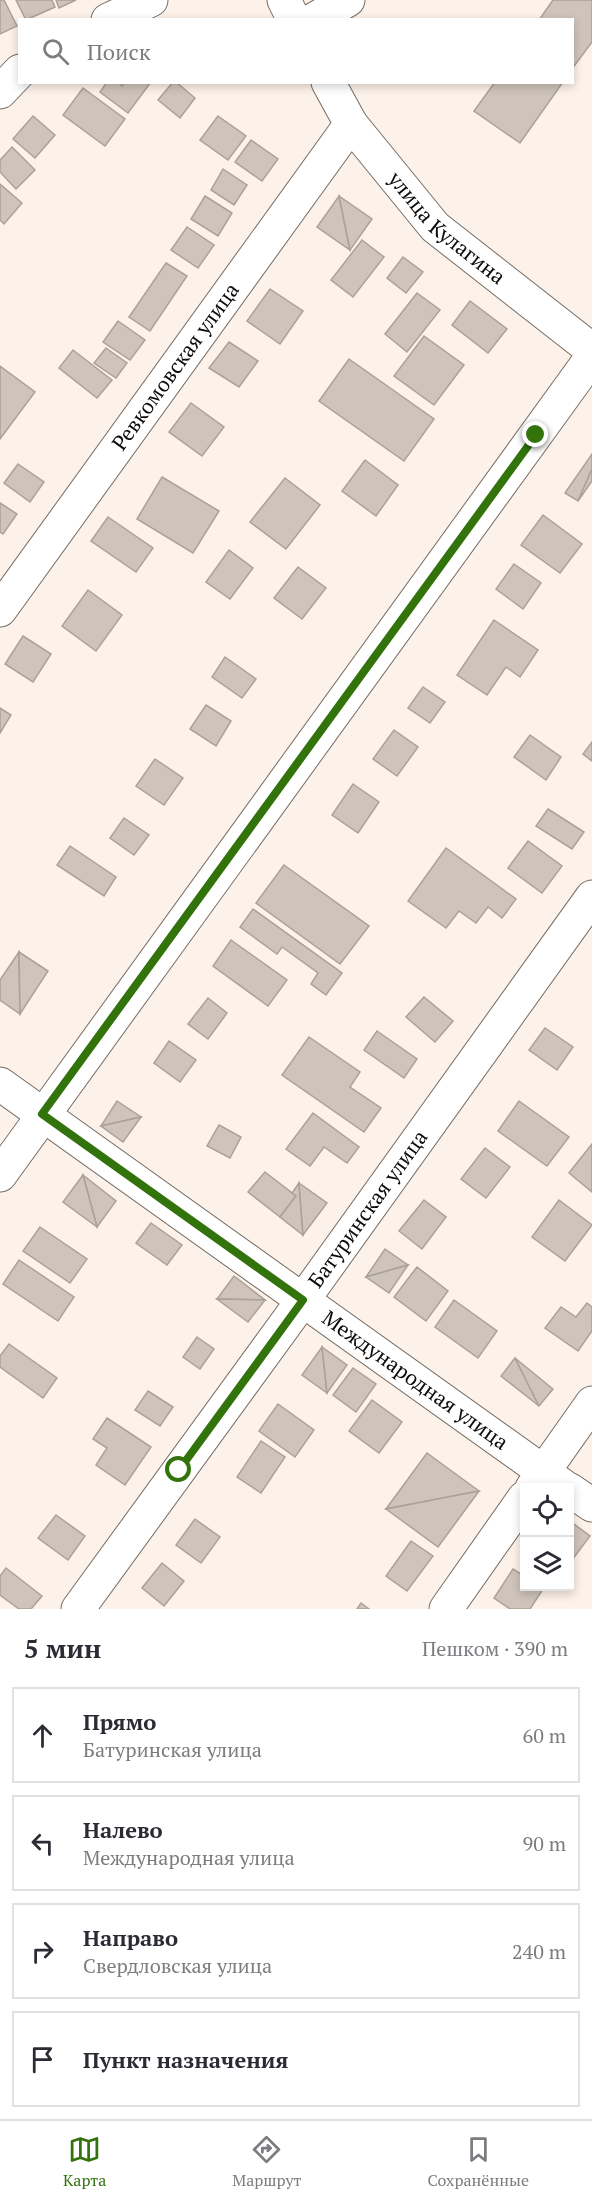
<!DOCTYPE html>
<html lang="ru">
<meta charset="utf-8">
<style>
body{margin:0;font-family:"PT Serif",serif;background:#f7f7f7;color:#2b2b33}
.controls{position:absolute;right:18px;bottom:18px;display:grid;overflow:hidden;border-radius:0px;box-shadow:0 3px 9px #0003}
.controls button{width:54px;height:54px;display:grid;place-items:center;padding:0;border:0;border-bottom:2px solid #e1e1e2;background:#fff;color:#2b2b33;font:30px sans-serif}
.stop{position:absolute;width:18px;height:18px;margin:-14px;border:4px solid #33730c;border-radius:50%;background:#fff}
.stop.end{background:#33730c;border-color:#fff;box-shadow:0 2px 6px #0008}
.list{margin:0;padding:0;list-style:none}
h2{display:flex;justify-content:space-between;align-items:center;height:78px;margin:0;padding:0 24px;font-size:26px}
h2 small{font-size:20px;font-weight:400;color:#7c7c81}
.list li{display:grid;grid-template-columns:39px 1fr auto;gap:18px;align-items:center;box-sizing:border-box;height:96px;margin:0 12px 12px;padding:0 12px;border:2px solid #e1e1e2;border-radius:0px}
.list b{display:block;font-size:22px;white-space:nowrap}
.list p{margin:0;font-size:20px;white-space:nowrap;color:#7c7c81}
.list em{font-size:20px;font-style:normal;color:#7c7c81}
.icon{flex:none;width:33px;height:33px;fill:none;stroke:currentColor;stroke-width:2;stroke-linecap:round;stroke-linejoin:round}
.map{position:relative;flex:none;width:592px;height:1609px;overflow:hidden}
.search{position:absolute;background:#fff;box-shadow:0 3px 9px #0003;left:18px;right:18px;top:18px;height:66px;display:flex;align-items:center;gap:15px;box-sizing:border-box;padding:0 21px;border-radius:0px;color:#7c7c81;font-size:22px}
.sheet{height:510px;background:#fff}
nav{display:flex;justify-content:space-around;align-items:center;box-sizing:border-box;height:84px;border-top:2px solid #e1e1e2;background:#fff;font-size:16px;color:#7c7c81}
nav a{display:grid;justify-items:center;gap:3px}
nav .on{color:#33730c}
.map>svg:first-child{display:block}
</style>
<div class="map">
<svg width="592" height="1609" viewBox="0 0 592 1609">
<rect width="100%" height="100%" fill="#fdf2e9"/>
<g fill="#cec4bb" stroke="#aaa198" stroke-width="1.5">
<path d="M0 0H4L17 26 0 34Z"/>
<path d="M16 0H52L55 7 26 20Z"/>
<path d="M56 0H76L59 8Z"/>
<path d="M553 0H592V42L572 69V20H539Z"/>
<path d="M107 82H118L122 86 125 82H151L128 113 100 92Z"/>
<path d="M173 82H176L195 98 180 118 158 100Z"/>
<path d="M495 82H563L520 143 474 111Z"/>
<path d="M83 88 125 119 105 146 63 115Z"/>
<path d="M33 116 55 135 35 158 13 139Z"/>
<path d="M218 116 246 136 228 160 200 140Z"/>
<path d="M251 140 278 159 262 181 235 162Z"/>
<path d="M12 147 35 170 16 189 0 172V160Z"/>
<path d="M223 169 247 185 234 205 211 190Z"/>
<path d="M0 184 22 203 4 224 0 220Z"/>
<path d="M205 196 232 213 218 236 191 219Z"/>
<path d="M339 196 350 250 317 227Z"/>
<path d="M339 196 372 219 350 250Z"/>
<path d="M187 227 214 245 198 268 171 250Z"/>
<path d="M362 240 384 257 353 297 331 280Z"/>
<path d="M403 257 423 272 406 293 387 278Z"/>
<path d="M166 263 187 276 150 331 129 317Z"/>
<path d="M270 289 303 311 280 344 247 321Z"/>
<path d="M417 293 440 310 407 352 385 334Z"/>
<path d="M470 301 507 329 488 353 452 325Z"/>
<path d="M118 321 145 340 130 360 103 342Z"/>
<path d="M424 336 464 365 434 405 394 376Z"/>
<path d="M229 342 258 361 239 387 209 368Z"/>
<path d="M106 348 127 363 116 378 94 363Z"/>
<path d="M73 350 112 380 97 398 59 368Z"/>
<path d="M349 359 434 419 404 461 319 401Z"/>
<path d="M0 366 35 392 0 439Z"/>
<path d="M191 403 224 427 202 456 169 432Z"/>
<path d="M592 454V469L578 501 565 493Z"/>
<path d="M365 460 398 485 376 516 342 491Z"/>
<path d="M18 464 44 482 30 502 4 483Z"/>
<path d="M592 469V481L578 501Z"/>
<path d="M162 477 219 511 193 553 137 519Z"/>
<path d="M285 478 320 505 286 549 250 522Z"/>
<path d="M0 503 17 514 3 534 0 532Z"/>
<path d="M543 515 582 544 560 573 521 545Z"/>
<path d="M108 517 153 548 136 572 91 541Z"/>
<path d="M229 550 253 568 230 599 206 582Z"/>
<path d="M514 564 541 583 523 609 496 589Z"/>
<path d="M298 567 326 588 302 619 274 598Z"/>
<path d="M88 590 122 615 96 651 62 626Z"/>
<path d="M494 620 538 650 520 677 506 667 487 695 457 675Z"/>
<path d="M23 636 51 654 33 682 5 664Z"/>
<path d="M225 657 256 679 242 698 212 677Z"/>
<path d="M423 687 445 702 430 723 408 708Z"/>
<path d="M206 705 231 721 216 746 190 729Z"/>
<path d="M0 708 11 715 0 733Z"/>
<path d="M394 730 418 747 397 776 373 759Z"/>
<path d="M530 735 561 757 546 780 514 757Z"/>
<path d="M592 742V761L583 754Z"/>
<path d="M155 759 183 778 164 805 136 786Z"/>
<path d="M353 784 379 802 358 833 332 815Z"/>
<path d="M548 809 584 832 572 849 536 826Z"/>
<path d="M124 818 149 835 134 855 110 838Z"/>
<path d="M528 841 562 866 542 893 508 868Z"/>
<path d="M70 846 116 877 104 896 57 865Z"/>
<path d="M446 848 516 899 502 918 488 907 476 923 459 911 446 928 408 901Z"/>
<path d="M284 865 369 926 340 964 256 903Z"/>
<path d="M253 909 342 973 326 995 311 984 318 973 282 947 277 954 240 927Z"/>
<path d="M231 940 287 980 268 1006 213 966Z"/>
<path d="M19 952 20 1014 0 1000V980Z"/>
<path d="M19 952 48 971 20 1014Z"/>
<path d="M424 997 453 1021 435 1042 406 1017Z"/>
<path d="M208 998 227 1013 208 1039 188 1024Z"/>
<path d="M545 1028 573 1047 557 1070 529 1050Z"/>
<path d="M377 1031 417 1059 404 1078 364 1050Z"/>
<path d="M309 1037 360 1072 350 1087 381 1108 364 1132 282 1075Z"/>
<path d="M169 1041 196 1060 180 1082 154 1063Z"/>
<path d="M117 1101 141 1117 101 1126Z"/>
<path d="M519 1101 569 1137 547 1166 498 1131Z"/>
<path d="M313 1113 359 1147 347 1163 324 1147 310 1166 286 1149Z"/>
<path d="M141 1117 123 1142 101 1126Z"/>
<path d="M219 1125 241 1137 230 1158 207 1146Z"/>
<path d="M592 1144V1192L569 1173Z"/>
<path d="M485 1148 510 1167 486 1198 461 1179Z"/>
<path d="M265 1172 296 1196 280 1217 248 1192Z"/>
<path d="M83 1175 116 1201 97 1227Z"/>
<path d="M83 1175 97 1227 63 1202Z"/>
<path d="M299 1183 303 1235 280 1217 296 1196 292 1193Z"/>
<path d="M299 1183 327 1203 303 1235Z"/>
<path d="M424 1200 446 1217 422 1249 399 1231Z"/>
<path d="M559 1200 592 1225 565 1261 532 1237Z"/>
<path d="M151 1223 182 1245 167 1265 136 1243Z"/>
<path d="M40 1227 87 1259 70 1283 23 1251Z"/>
<path d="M385 1249 408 1265 366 1277Z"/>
<path d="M19 1260 74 1297 58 1321 3 1284Z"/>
<path d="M408 1265 389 1293 366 1277Z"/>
<path d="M417 1267 448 1291 426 1321 394 1297Z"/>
<path d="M234 1276 265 1300 217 1299Z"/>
<path d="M217 1299 265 1300 248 1322Z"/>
<path d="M454 1300 497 1331 478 1358 435 1327Z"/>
<path d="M587 1303 592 1307V1331L578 1351 545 1328 561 1307 576 1317Z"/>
<path d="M197 1337 214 1349 200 1369 183 1357Z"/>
<path d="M9 1344 57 1378 43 1398 0 1367V1356Z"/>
<path d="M322 1347 327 1393 302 1375Z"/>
<path d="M322 1347 347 1365 327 1393Z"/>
<path d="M515 1358 539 1406 501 1376Z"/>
<path d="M515 1358 553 1389 539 1406Z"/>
<path d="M353 1368 376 1384 356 1412 333 1395Z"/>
<path d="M148 1391 173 1407 160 1426 135 1410Z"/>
<path d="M372 1400 402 1422 379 1453 349 1431Z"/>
<path d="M278 1404 314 1430 295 1457 259 1431Z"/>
<path d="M107 1418 151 1447 125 1485 96 1465 107 1448 93 1439Z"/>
<path d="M261 1441 285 1457 261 1493 237 1477Z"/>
<path d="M427 1453 479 1491 386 1509Z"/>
<path d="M479 1491 438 1547 386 1509Z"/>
<path d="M56 1515 85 1536 68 1560 38 1538Z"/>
<path d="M195 1519 220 1537 201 1563 176 1545Z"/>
<path d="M570 1521 590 1536 572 1560 570 1552Z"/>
<path d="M411 1541 433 1556 407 1591 386 1576Z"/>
<path d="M162 1563 184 1581 164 1606 142 1588Z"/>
<path d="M6 1568 42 1596 31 1609H19L0 1595V1576Z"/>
<path d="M513 1569 524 1576V1586H540L543 1589 530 1609H510L494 1598Z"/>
<path d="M361 1603 369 1609H357Z"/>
</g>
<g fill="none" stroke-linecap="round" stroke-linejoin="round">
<defs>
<g id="minor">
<path d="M284 0 294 20"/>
<path d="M108 20 151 0"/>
<path d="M313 20 348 0"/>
<path id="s1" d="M328 82 351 124 435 227 592 350"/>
<path d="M0 92 20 71"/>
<path id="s2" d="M0 610 351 124"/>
<path d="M0 1175 592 357"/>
<path d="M532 1488 592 1403"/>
<path id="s3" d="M78 1609 303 1300 592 897"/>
<path d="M446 1609 524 1498"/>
</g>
<g id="major">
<path id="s4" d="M0 1084 566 1488"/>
<path d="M570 1490 592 1505"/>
</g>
</defs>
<use href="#minor" stroke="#756c64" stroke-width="35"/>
<use href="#major" stroke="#756c64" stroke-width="35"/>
<use href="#minor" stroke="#fff" stroke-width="33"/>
<use href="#major" stroke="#fff" stroke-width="33"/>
</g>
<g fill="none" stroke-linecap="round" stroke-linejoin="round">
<path stroke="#33730c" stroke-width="8" d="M179 1470 303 1300 42 1114 536 435"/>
</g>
<g text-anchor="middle" stroke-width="5" stroke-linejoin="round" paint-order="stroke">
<g font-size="21" fill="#0e0b08" stroke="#fdf2e9">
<text dy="7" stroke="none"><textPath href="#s1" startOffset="190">улица Кулагина</textPath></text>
<text dy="7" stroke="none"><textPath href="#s2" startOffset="300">Ревкомовская улица</textPath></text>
<text dy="7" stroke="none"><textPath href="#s3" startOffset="494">Батуринская улица</textPath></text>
<text dy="7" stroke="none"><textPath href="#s4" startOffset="510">Международная улица</textPath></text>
</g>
</g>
</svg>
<div class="controls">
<button><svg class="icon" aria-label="locate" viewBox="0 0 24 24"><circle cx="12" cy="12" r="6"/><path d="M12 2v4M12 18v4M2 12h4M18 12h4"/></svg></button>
<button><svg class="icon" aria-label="layers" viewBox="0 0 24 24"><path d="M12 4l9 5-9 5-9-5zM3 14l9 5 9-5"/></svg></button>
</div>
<div class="stop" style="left:179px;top:1470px"></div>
<div class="stop end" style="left:536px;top:435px"></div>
<div class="search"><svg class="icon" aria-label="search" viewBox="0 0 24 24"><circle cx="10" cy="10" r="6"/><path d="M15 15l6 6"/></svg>Поиск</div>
</div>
<section class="sheet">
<h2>5 мин<small>Пешком · 390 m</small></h2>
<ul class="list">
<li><svg class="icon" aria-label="ahead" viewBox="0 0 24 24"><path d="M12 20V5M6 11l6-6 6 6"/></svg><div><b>Прямо</b><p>Батуринская улица</p></div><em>60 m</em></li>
<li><svg class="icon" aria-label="left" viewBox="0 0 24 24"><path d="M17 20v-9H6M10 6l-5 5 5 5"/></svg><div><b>Налево</b><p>Международная улица</p></div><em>90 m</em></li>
<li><svg class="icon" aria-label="right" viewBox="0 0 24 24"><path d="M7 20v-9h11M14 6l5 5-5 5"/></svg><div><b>Направо</b><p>Свердловская улица</p></div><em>240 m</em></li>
<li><svg class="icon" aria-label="arrive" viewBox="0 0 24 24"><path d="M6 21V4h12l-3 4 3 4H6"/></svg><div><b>Пункт назначения</b></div></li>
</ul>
</section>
<nav>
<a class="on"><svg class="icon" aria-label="map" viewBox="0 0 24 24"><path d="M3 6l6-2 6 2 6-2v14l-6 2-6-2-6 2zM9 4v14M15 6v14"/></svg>Карта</a>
<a><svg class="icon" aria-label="directions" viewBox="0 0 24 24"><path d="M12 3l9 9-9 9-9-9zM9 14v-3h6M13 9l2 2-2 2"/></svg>Маршрут</a>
<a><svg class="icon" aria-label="saved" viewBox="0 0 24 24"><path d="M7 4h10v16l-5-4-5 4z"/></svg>Сохранённые</a>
</nav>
